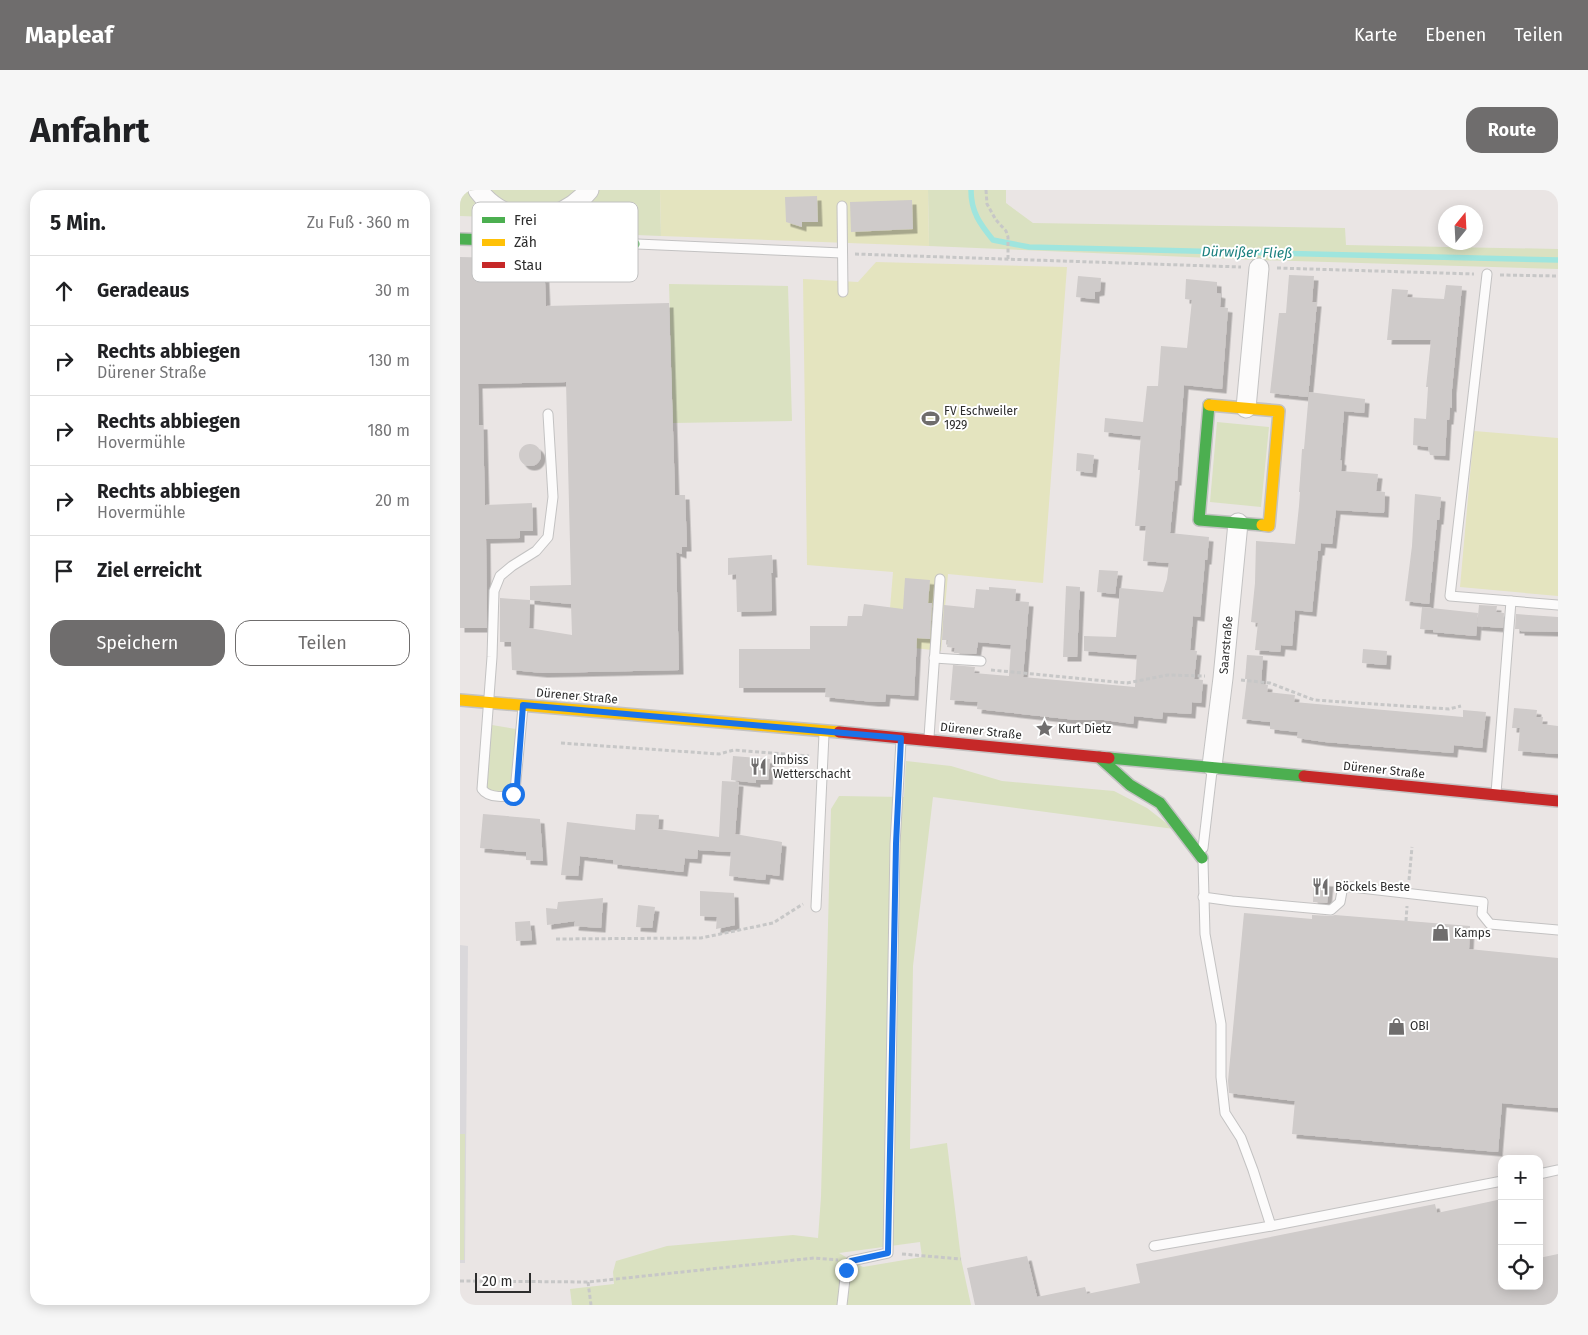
<!DOCTYPE html>
<html lang="de">
<meta charset="utf-8">
<style>
body{margin:0;font-family:"Fira Sans",sans-serif;background:#f6f6f6;color:#202124}
.controls{position:absolute;right:15px;bottom:15px;display:grid;overflow:hidden;border-radius:10px;box-shadow:0 2px 12px #0003}
.controls button{width:45px;height:45px;display:grid;place-items:center;padding:0;border:0;border-bottom:1px solid #e0e0e0;background:#fff;color:#202124;font:25px sans-serif}
.compass{position:absolute;left:978px;top:15px;width:45px;height:45px;border-radius:50%;background:#fff;box-shadow:0 2px 12px #0003;rotate:18deg}
.scale{position:absolute;left:15px;bottom:12px;width:56px;box-sizing:border-box;padding-left:5px;border:2px solid #2d2d2d;border-top:0;font-size:14px;line-height:18px;white-space:nowrap;color:#2d2d2d;-webkit-text-stroke:4px #fff;paint-order:stroke}
.stop{position:absolute;width:15px;height:15px;margin:-11px;border:4px solid #1a73e8;border-radius:50%;background:#fff}
.stop.end{background:#1a73e8;border-color:#fff;box-shadow:0 1px 5px #0008}
.list{margin:0;padding:0;list-style:none}
h2{display:flex;justify-content:space-between;align-items:center;height:65px;margin:0;padding:0 20px;font-size:21px}
h2 small{font-size:16px;font-weight:400;color:#757577}
.list li{display:grid;grid-template-columns:32px 1fr auto;gap:15px;align-items:center;box-sizing:border-box;height:70px;padding:0 20px;border-top:1px solid #e0e0e0}
.list b{display:block;font-size:19px;white-space:nowrap}
.list p{margin:0;font-size:16px;white-space:nowrap;color:#757577}
.list em{font-size:16px;font-style:normal;color:#757577}
.actions{display:flex;gap:10px;padding:15px 20px}
.actions a{flex:1;padding:11px 0;border:1px solid #6f6d6d;border-radius:15px;text-align:center;font-size:18px;color:#6f6d6d}
.actions .main{background:#6f6d6d;color:#fff}
.icon{flex:none;width:28px;height:28px;fill:none;stroke:currentColor;stroke-width:2;stroke-linecap:round;stroke-linejoin:round}
.map{position:relative;flex:none;width:1098px;height:1115px;overflow:hidden;border-radius:15px}
header{display:flex;align-items:center;gap:30px;box-sizing:border-box;height:70px;padding:0 25px;background:#6f6d6d;color:#fff}
header strong{font-size:24px}
nav{display:flex;gap:28px;margin-inline-start:auto;font-size:18px}
.intro{display:flex;align-items:center;justify-content:space-between;box-sizing:border-box;height:120px;padding:0 30px}
h1{margin:0;font-size:35px}
.button{padding:12px 22px;border-radius:15px;background:#6f6d6d;color:#fff;font-size:18px;font-weight:700}
main{display:flex;gap:30px;padding:0 30px}
aside{flex:1;background:#fff;border-radius:15px;box-shadow:0 2px 12px #0003}
.map>svg:first-child{display:block}
</style>
<header>
<strong>Mapleaf</strong>
<nav><a>Karte</a><a>Ebenen</a><a>Teilen</a></nav>
</header>
<div class="intro"><h1>Anfahrt</h1><a class="button">Route</a></div>
<main>
<aside>
<h2>5 Min.<small>Zu Fuß · 360 m</small></h2>
<ul class="list">
<li><svg class="icon" aria-label="ahead" viewBox="0 0 24 24"><path d="M12 20V5M6 11l6-6 6 6"/></svg><div><b>Geradeaus</b></div><em>30 m</em></li>
<li><svg class="icon" aria-label="right" viewBox="0 0 24 24"><path d="M7 20v-9h11M14 6l5 5-5 5"/></svg><div><b>Rechts abbiegen</b><p>Dürener Straße</p></div><em>130 m</em></li>
<li><svg class="icon" aria-label="right" viewBox="0 0 24 24"><path d="M7 20v-9h11M14 6l5 5-5 5"/></svg><div><b>Rechts abbiegen</b><p>Hovermühle</p></div><em>180 m</em></li>
<li><svg class="icon" aria-label="right" viewBox="0 0 24 24"><path d="M7 20v-9h11M14 6l5 5-5 5"/></svg><div><b>Rechts abbiegen</b><p>Hovermühle</p></div><em>20 m</em></li>
<li><svg class="icon" aria-label="arrive" viewBox="0 0 24 24"><path d="M6 21V4h12l-3 4 3 4H6"/></svg><div><b>Ziel erreicht</b></div></li>
</ul>
<div class="actions"><a class="main">Speichern</a><a>Teilen</a></div>
</aside>
<div class="map">
<svg width="1098" height="1115" viewBox="0 0 1098 1115">
<defs>
<filter id="shadow"><feDropShadow dx="4.5" dy="4.5" stdDeviation="0" flood-color="#0004"/></filter>
</defs>
<rect width="100%" height="100%" fill="#eae5e4"/>
<path fill="#dad8db" d="M0 755 8 756 5 1073H0Z"/>
<g fill="#dae1c1" fill-rule="evenodd">
<path d="M0 0H200L201 46 176 45 175 32 0 26Z"/>
<path d="M468 0H546V13L573 33 885 38 886 55 1098 59V79L799 70 469 56Z"/>
<path d="M209 94 328 96 332 231 213 233Z"/>
<path d="M757 232 809 237 801 317 750 312Z"/>
<path d="M32 535 56 539 50 599 47 603 29 601 26 597Z"/>
<path d="M446 571 491 576 542 591 654 601 687 618 714 639 473 607 453 776 450 959 487 953 501 1069 511 1115H112L110 1099 154 1094 153 1082 156 1071 207 1056 333 1045 358 1048 361 1007 371 619 379 606 444 607ZM460 1052 462 1067 403 1077 379 1063Z"/>
<path d="M0 944H5L4 1070H0Z"/>
</g>
<g fill="#e4e4bf">
<path d="M200 0H468L469 56 201 46Z"/>
<path d="M416 72 607 77 583 393 488 384 481 461 427 455 433 382 347 375 343 89 398 92Z"/>
<path d="M1014 241 1098 248V406L1000 397Z"/>
</g>
<g fill="none" stroke-linecap="round" stroke-linejoin="round">
<path stroke="#9fe5de" stroke-width="5.5" d="M511 0C511 22 520 34 533 50L569 57 1098 70"/>
</g>
<g fill="#cfcbca" fill-rule="evenodd" filter="url(#shadow)">
<path d="M357 6 358 32H342V37L326 32 325 7Z"/>
<path d="M452 10 453 39 391 42 390 12Z"/>
<path d="M0 67 84 69 86 116 209 113 215 305H225L227 357H222V364L216 362 219 480 83 483 52 480 51 452H40V408L70 410V396L111 395 106 192 18 194 19 235H23L25 315 72 313 73 341H60V348L26 349 27 438H0ZM70 410 111 414 112 445 69 438Z"/>
<path d="M829 85 854 86 852 112H857L848 207 810 203 819 123H826Z"/>
<path d="M618 86 641 88 640 101 635 102V109L616 107Z"/>
<path d="M726 89 757 92V103L761 104 760 117 768 118 762 199 724 195 717 291H715L710 343 749 347 747 370H745L740 427 733 426 730 460 737 461 734 489 743 490 741 513 732 512 731 524 703 522 702 529 674 526 673 534 644 530H616L517 519 518 512 490 510 493 475 515 477 514 483 549 486 551 455 518 452 516 464 494 463 495 458 487 457 488 450H482L484 415 514 418 516 399 529 400V397L556 399 555 411 569 412 563 487 675 497 677 465 624 461V446L656 447 660 398 703 402 707 389 709 373 683 371 686 336H675L680 280H678L681 246 644 242 645 228 683 232 687 196H698L701 156 727 158 732 110 725 109Z"/>
<path d="M986 95 1002 96 992 199V218L990 217 989 230H987L985 266 970 265 968 257 953 255 954 228 966 229 968 197H966L971 150H927L932 99 948 100 947 107 984 109Z"/>
<path d="M849 202 905 209 904 223 884 221 880 270 882 271 881 281 918 284 916 301 925 302 924 323 876 320 872 354 861 353 860 361H858L852 422 835 420 832 456 821 455 820 462 795 460 798 433 791 432 795 393 796 351 835 354 839 316 840 302H839L841 275 842 259H844Z"/>
<circle cx="70" cy="265" r="11"/>
<path d="M617 263 634 265 632 283 616 281Z"/>
<path d="M955 304 981 307 979 330H977L969 414 945 411 952 356Z"/>
<path d="M312 365 313 383H311L312 421 277 422 276 384 268 385V368Z"/>
<path d="M639 380 658 381 655 404 637 402Z"/>
<path d="M445 388 470 390 468 413H472L470 449 457 448 454 506 426 504 425 512H414L365 507 366 498H279V459H350V436H387L388 426H402L404 414 443 419Z"/>
<path d="M606 396 620 397 617 467H603Z"/>
<path d="M1019 415 1037 416 1036 422 1044 423 1043 438 1017 436Z"/>
<path d="M962 417 1018 423 1016 446 973 442V440L960 439Z"/>
<path d="M1056 424 1098 427V442L1060 441V439H1055Z"/>
<path d="M903 459 927 461 926 475 902 473Z"/>
<path d="M787 465 803 466 801 494 808 495 807 502 835 505 834 512 1003 527V520L1026 522 1022 558 994 555 993 563 865 552 837 548 838 542 810 539V532L782 529 787 489H785Z"/>
<path d="M1054 518 1077 520 1076 527H1083L1082 534 1098 536V564L1058 561 1060 538H1052Z"/>
<path d="M273 566 310 569 308 590H296V593L271 590Z"/>
<path d="M262 591 279 592 275 644 322 652 319 686 306 684 305 690 269 686 271 662 238 660 237 669 225 668 223 682 153 674V670L120 666 118 686 101 685 107 632 175 640 176 624 199 625 198 639 259 647Z"/>
<path d="M23 624 80 629 83 671 66 670V662L20 658Z"/>
<path d="M854 691 869 692 867 713 853 712Z"/>
<path d="M240 701 274 703 275 735 256 739 257 727 240 726Z"/>
<path d="M143 708 141 738 114 736 115 731 87 735 86 718 97 719 98 712Z"/>
<path d="M178 715 195 717 192 738 176 737Z"/>
<path d="M784 723 852 729V725L871 726 875 725 1010 736 1009 759 1098 768V918L1042 913 1038 962 832 944 835 911 769 903 768 891Z"/>
<path d="M70 731 72 750 56 751 55 732Z"/>
<path d="M1042 1009V1096H1079V1068L1098 1064V1115H515L507 1078 567 1066 577 1107 625 1097 627 1104 680 1093 676 1074 975 1014 977 1023Z"/>
</g>
<g fill="none" stroke-linecap="round" stroke-linejoin="round">
<defs>
<g id="lane">
<path d="M382 16 383 102"/>
<path d="M177 54 382 63"/>
<path d="M1027 84 990 406 1098 415"/>
<path d="M474 468 521 471"/>
<path d="M63 517 55 601C49 609 28 608 22 599L32 467 34 401 40 386 52 376 76 361 88 347 93 307 88 224"/>
<path d="M469 547 480 389"/>
<path d="M1036 603 1051 411"/>
<path d="M743 658 752 581"/>
<path d="M743 671 745 744 761 834V887L765 923 781 948 793 980 811 1036"/>
<path d="M743 707 772 711 871 720 880 712 883 696 1023 712 1022 724 1030 734 1098 740"/>
<path d="M356 717 364 544"/>
<path d="M1079 984 1098 980"/>
<path d="M694 1056 811 1036 1042 991"/>
<path d="M382 1115 386 1080 391 1071 428 1063 435 654 441 551"/>
</g>
<g id="street">
<path d="M18 0C47 39 100 36 129 0"/>
<path d="M786 218 799 78"/>
<path d="M752 576 763 488 778 333"/>
</g>
<g id="fast">
<path d="M0 49 174 54"/>
<path d="M749 215 739 330 802 335"/>
<path d="M639 567 670 595 700 613 742 668"/>
<path d="M649 568 844 586"/>
</g>
<g id="slow">
<path d="M749 215 819 221 809 336 802 335"/>
<path d="M0 510 379 542"/>
</g>
<g id="jam">
<path d="M379 542 649 568"/>
<path d="M844 586 1098 611"/>
</g>
</defs>
<use href="#lane" stroke="#c3c2c2" stroke-width="11"/>
<use href="#street" stroke="#c3c2c2" stroke-width="21"/>
<use href="#fast" stroke="#c3c2c2" stroke-width="14"/>
<use href="#slow" stroke="#c3c2c2" stroke-width="14"/>
<use href="#jam" stroke="#c3c2c2" stroke-width="14"/>
<g stroke="#c7c7c7" stroke-width="3" stroke-dasharray="4 2.5" stroke-linecap="butt">
<path d="M526 0 527 14 536 30 546 41 548 47V69"/>
<path d="M395 64 781 77"/>
<path d="M817 78 1014 84"/>
<path d="M1040 85 1098 86"/>
<path d="M531 480 667 493 708 485 745 486"/>
<path d="M781 490 810 493 854 510 989 519 1001 516"/>
<path d="M101 553 259 564 274 560 349 566"/>
<path d="M949 690 952 657"/>
<path d="M946 731 947 716"/>
<path d="M96 749 241 748 313 733 343 714"/>
<path d="M442 1064 501 1069"/>
<path d="M0 1091 128 1092 354 1068 378 1070"/>
<path d="M128 1092 131 1115"/>
</g>
<use href="#lane" stroke="#fcfbfb" stroke-width="9"/>
<use href="#street" stroke="#fcfbfb" stroke-width="19"/>
<use href="#fast" stroke="#4caf50" stroke-width="11"/>
<use href="#slow" stroke="#ffc107" stroke-width="11"/>
<use href="#jam" stroke="#c62828" stroke-width="11"/>
</g>
<g fill="none" stroke-linecap="round" stroke-linejoin="round">
<path stroke="#1a73e8" stroke-width="6" d="M53 604 57 596 63 515 441 548 436 654 428 1063 391 1071 386 1080"/>
</g>
<defs>
<symbol id="stadium-bare" viewBox="-9 -9 18 18"><path d="M0-5a6.5 5 0 1 0 0 10a6.5 5 0 1 0 0-10ZM-3.5-1.8h7v3.6h-7Z" fill="#6f6d6d" stroke="#fff" stroke-width="2.5" paint-order="stroke"/></symbol>
<symbol id="sight-bare" viewBox="-9 -9 18 18"><path d="M0-6L1.8-2.2L6-1.7L2.9 1.2L3.7 5.4L0 3.3L-3.7 5.4L-2.9 1.2L-6-1.7L-1.8-2.2Z" fill="#6f6d6d" stroke="#fff" stroke-width="2.5" paint-order="stroke"/></symbol>
<symbol id="restaurant-bare" viewBox="-9 -9 18 18"><path d="M-5-6h1v4h1v-4h1v4h1v-4h1v5L-1.5 .5V6h-2V.5L-5-1ZM5-6V6H3V1.5H1.5Q1.5-4 5-6Z" fill="#6f6d6d" stroke="#fff" stroke-width="2.5" paint-order="stroke"/></symbol>
<symbol id="shop-bare" viewBox="-9 -9 18 18"><path d="M-5-2.5h2.3a2.7 3.5 0 0 1 5.4 0H5L5.5 6h-11ZM-1.5-2.5h3a1.5 2.3 0 0 0-3 0Z" fill="#6f6d6d" stroke="#fff" stroke-width="2.5" paint-order="stroke"/></symbol>
</defs>
<g fill-rule="evenodd">
<use href="#stadium-bare" x="458" y="216" width="25" height="25"/>
<use href="#sight-bare" x="572" y="526" width="25" height="25"/>
<use href="#restaurant-bare" x="286" y="564" width="25" height="25"/>
<use href="#restaurant-bare" x="848" y="684" width="25" height="25"/>
<use href="#shop-bare" x="968" y="730" width="25" height="25"/>
<use href="#shop-bare" x="924" y="824" width="25" height="25"/>
</g>
<g text-anchor="middle" stroke-width="4" stroke-linejoin="round" paint-order="stroke">
<g font-size="12" fill="#2d2d2d" stroke="#fff" text-anchor="start">
<text x="484" y="225">FV Eschweiler<tspan x="484" dy="14">1929</tspan></text>
<text x="598" y="543">Kurt Dietz</text>
<text x="313" y="574">Imbiss<tspan x="313" dy="14">Wetterschacht</tspan></text>
<text x="875" y="701">Böckels Beste</text>
<text x="994" y="747">Kamps</text>
<text x="950" y="840">OBI</text>
</g>
<g font-size="12" fill="#2d2d2d" stroke="#fff">
<text transform="translate(766 455) rotate(-85)" y="4">Saarstraße</text>
<text transform="translate(117 506) rotate(5)" y="4">Dürener Straße</text>
<text transform="translate(521 541) rotate(6)" y="4">Dürener Straße</text>
<text transform="translate(924 580) rotate(6)" y="4">Dürener Straße</text>
</g>
<g font-size="14" font-style="italic" fill="#1a807f" stroke="#fff">
<text transform="translate(787 62) rotate(1)" y="5">Dürwißer Fließ</text>
</g>
</g>
<rect x="12" y="12" width="166" height="80" rx="8" fill="#fff" stroke="#c0c0c0" stroke-width="1"/>
<rect x="22" y="27" width="23" height="6" fill="#4caf50"/>
<rect x="22" y="49" width="23" height="7" fill="#ffc107"/>
<rect x="22" y="72" width="23" height="6" fill="#c62828"/>
<g font-size="14" fill="#2d2d2d">
<text x="54" y="35">Frei</text>
<text x="54" y="57">Zäh</text>
<text x="54" y="80">Stau</text>
</g>
</svg>
<div class="controls">
<button>+</button>
<button>−</button>
<button><svg class="icon" aria-label="locate" viewBox="0 0 24 24"><circle cx="12" cy="12" r="6"/><path d="M12 2v4M12 18v4M2 12h4M18 12h4"/></svg></button>
</div>
<svg class="compass" viewBox="-18 -18 36 36"><path d="M0-13l5 13h-10z" fill="#e53935"/><path d="M0 13l5-13h-10z" fill="#757577"/></svg>
<div class="scale">20 m</div>
<div class="stop" style="left:53px;top:604px"></div>
<div class="stop end" style="left:386px;top:1080px"></div>
</div>
</main>
